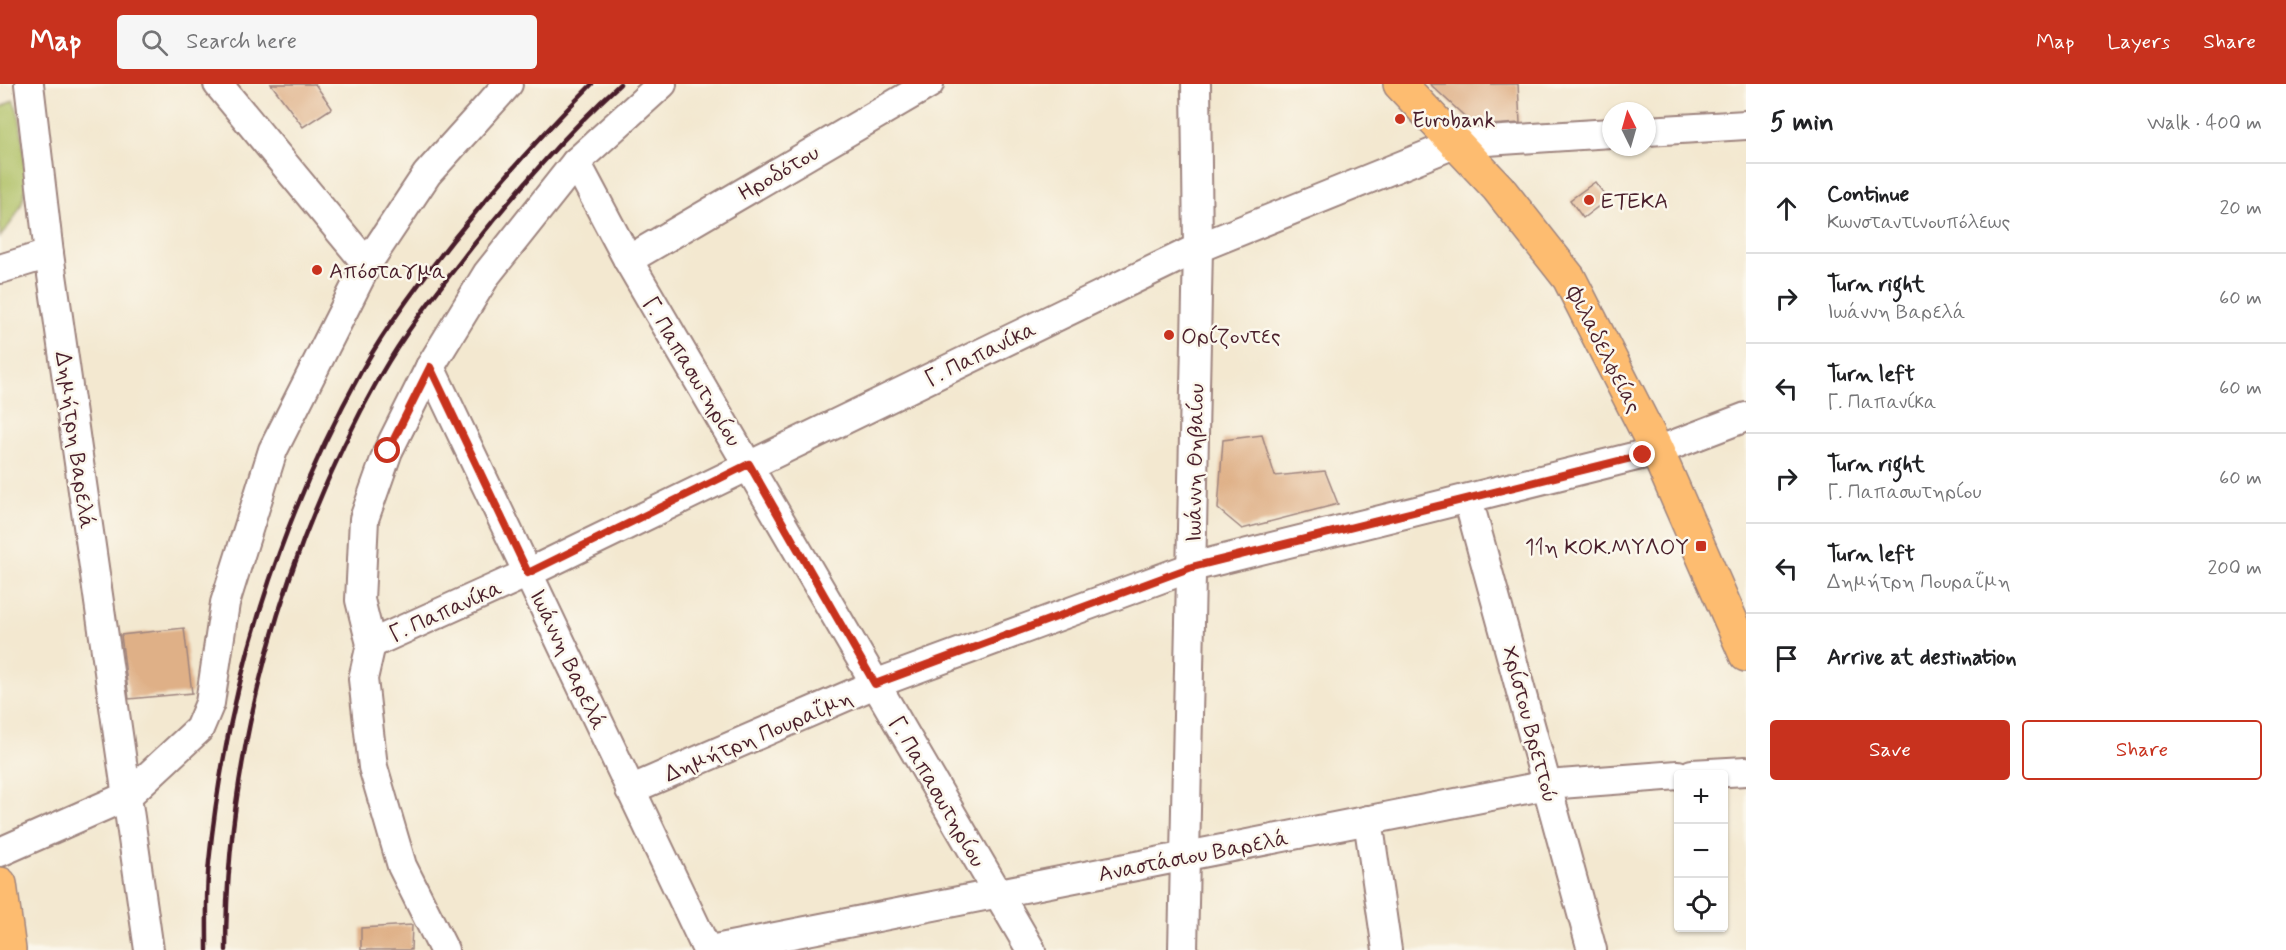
<!DOCTYPE html>
<meta charset="utf-8">
<style>
body{margin:0;font-family:Mynerve,sans-serif;background:#f6f6f6;color:#202124}
.controls{position:absolute;right:18px;bottom:18px;display:grid;overflow:hidden;border-radius:6px;box-shadow:0 2px 4px #0004}
.controls button{width:54px;height:54px;display:grid;place-items:center;padding:0;border:0;border-bottom:2px solid #e0e0e0;background:#fff;color:#202124;font:30px sans-serif}
.compass{position:absolute;left:1602px;top:18px;width:54px;height:54px;border-radius:50%;background:#fff;box-shadow:0 2px 4px #0004;rotate:355deg}
.stop{position:absolute;width:18px;height:18px;margin:-14px;border:4px solid #c8321e;border-radius:50%;background:#fff}
.stop.end{background:#c8321e;border-color:#fff;box-shadow:0 2px 6px #0008}
.list{margin:0;padding:0;list-style:none}
h2{display:flex;justify-content:space-between;align-items:center;height:78px;margin:0;padding:0 24px;font-size:26px}
h2 small{font-size:20px;font-weight:400;color:#757577}
.list li{display:grid;grid-template-columns:39px 1fr auto;gap:18px;align-items:center;box-sizing:border-box;height:90px;padding:0 24px;border-top:2px solid #e0e0e0}
.list b{display:block;font-size:22px;white-space:nowrap}
.list p{margin:0;font-size:20px;white-space:nowrap;color:#757577}
.list em{font-size:20px;font-style:normal;color:#757577}
.actions{display:flex;gap:12px;padding:18px 24px}
.actions a{flex:1;padding:14px 0;border:2px solid #c8321e;border-radius:6px;text-align:center;font-size:21px;color:#c8321e}
.actions .main{background:#c8321e;color:#fff}
.icon{flex:none;width:33px;height:33px;fill:none;stroke:currentColor;stroke-width:2;stroke-linecap:round;stroke-linejoin:round}
.map{position:relative;flex:none;width:1746px;height:866px;overflow:hidden}
header{display:flex;align-items:center;gap:36px;box-sizing:border-box;height:84px;padding:0 30px;background:#c8321e;color:#fff}
header strong{font-size:28px}
nav{display:flex;gap:33px;margin-inline-start:auto;font-size:21px}
.search{width:420px;height:54px;background:#f6f6f6;display:flex;align-items:center;gap:15px;box-sizing:border-box;padding:0 21px;border-radius:6px;color:#757577;font-size:22px}
main{display:flex}
aside{flex:1;background:#fff}
.map>svg:first-child{display:block}
</style>
<header>
<strong>Map</strong>
<div class="search"><svg class="icon" aria-label="search" viewBox="0 0 24 24"><circle cx="10" cy="10" r="6"/><path d="M15 15l6 6"/></svg>Search here</div>
<nav><a>Map</a><a>Layers</a><a>Share</a></nav>
</header>
<main>
<div class="map">
<svg width="1746" height="866" viewBox="0 0 1746 866">
<rect width="100%" height="100%" fill="#fbf7ec"/>
<filter id="ink" filterUnits="userSpaceOnUse"><feTurbulence type="fractalNoise" baseFrequency=".0167" numOctaves="2"/><feDisplacementMap in="SourceGraphic" scale="12" xChannelSelector="R" yChannelSelector="G"/><feConvolveMatrix kernelMatrix="1 2 1 2 8 2 1 2 1" color-interpolation-filters="sRGB"/></filter>
<filter id="wash" filterUnits="userSpaceOnUse"><feTurbulence type="fractalNoise" baseFrequency=".008" numOctaves="4" result="noise"/><feDisplacementMap in="SourceGraphic" scale="24" xChannelSelector="R" yChannelSelector="G"/><feGaussianBlur stdDeviation="1.35" result="paint"/><feColorMatrix in="noise" values="0 0 0 0 0 0 0 0 0 0 0 0 0 0 0 0 0 1.4 0 .05"/><feComposite in="paint" operator="in"/></filter>
<g filter="url(#wash)">
<rect width="100%" height="100%" fill="#f3e8d0"/>
<path fill="#aebf63" stroke="#7c6f47" stroke-width="1.5" d="M13 16C21 30 21 45 23 61 27 105 30 118 0 153V24Z"/>
<g id="blocks">
<g fill="#dfb087">
<path d="M271 0H315L332 24 303 43Z"/>
<path d="M1430 0H1518L1520 39 1475 42Z"/>
<path d="M1595 98 1608 115 1583 134 1570 116Z"/>
<path d="M1262 351 1275 392 1325 387 1338 420 1242 445 1218 425 1223 356Z"/>
<path d="M184 544 192 609 129 615 121 551Z"/>
<path d="M412 841 411 866H361V844Z"/>
</g>
</g>
</g>
<g filter="url(#ink)">
<use href="#blocks" fill-opacity="0" stroke="#9e847e" stroke-width="1.5"/>
<g fill="none" stroke-linecap="round" stroke-linejoin="round">
<defs>
<g id="minor">
<path d="M29 0 49 170 149 866"/>
<path d="M218 0 367 180"/>
<path d="M1647 47 1746 41"/>
<path d="M576 78 628 176 1031 866"/>
<path d="M628 176 929 0"/>
<path d="M0 185 49 170"/>
<path d="M430 283 707 866"/>
<path d="M1468 415 1592 866"/>
<path d="M371 560 528 489 1198 164 1457 59 1611 49"/>
<path d="M1692 690 1746 687"/>
<path d="M630 706 875 600 1192 483 1657 367 1746 333"/>
<path d="M1368 736 1387 866"/>
<path d="M0 768 127 712 199 645 210 619 225 519 273 366 367 180 427 90 508 0"/>
<path d="M444 866 402 782 373 683 363 595 371 560 360 516 364 435 388 367 430 283 487 190 576 78 662 0"/>
<path d="M710 866 1547 701 1678 691"/>
<path d="M1183 866 1198 164 1196 0"/>
</g>
<g id="major">
<path d="M1400 0 1498 104 1569 194 1657 367 1746 571"/>
<path d="M0 800 9 866"/>
</g>
</defs>
<use href="#minor" stroke="#9e847e" stroke-width="32"/>
<use href="#major" stroke="#9e847e" stroke-width="36"/>
<use href="#minor" stroke="#fff" stroke-width="28"/>
<use href="#major" stroke="#fdbc6f" stroke-width="33"/>
<g stroke="#4a1f2b" stroke-width="4.5">
<path d="M207 866C207 837 206 807 209 778 226 606 279 436 362 286 388 240 420 198 452 157 496 102 542 50 592 0"/>
<path d="M226 866C226 669 283 464 380 292 406 246 439 205 471 164 518 106 565 50 620 0"/>
</g>
</g>
</g>
<g fill="none" stroke-linecap="round" stroke-linejoin="round" filter="url(#ink)">
<path stroke="#c8321e" stroke-width="8" d="M388 367 430 283 528 489 749 380 875 600 1192 483 1643 371"/>
</g>
<g fill="#c8321e" stroke="#fbf7ec" stroke-width="2">
<circle cx="1400" cy="35" r="6"/>
<circle cx="1589" cy="116" r="6"/>
<circle cx="317" cy="186" r="6"/>
<circle cx="1169" cy="251" r="6"/>
<rect x="1695" y="456" width="12" height="12" rx="3"/>
</g>
<g text-anchor="middle" stroke-width="5" stroke-linejoin="round" paint-order="stroke">
<g font-size="22" fill="#4a1f2b" stroke="#fbf7ec" text-anchor="start">
<text x="1412" y="43">Eurobank</text>
<text x="1601" y="124">ΕΤΕΚΑ</text>
<text x="329" y="194">Απόσταγμα</text>
<text x="1181" y="259">Ορίζοντες</text>
<text x="1689" y="470" text-anchor="end">11η ΚΟΚ.ΜΥΛΟΥ</text>
</g>
<g font-size="22" fill="#4a1f2b" stroke="#fbf7ec">
<text transform="translate(778 88) rotate(-30)" y="8">Ηροδότου</text>
<text transform="translate(1605 265) rotate(63)" y="8">Φιλαδελφείας</text>
<text transform="translate(980 269) rotate(-26)" y="8">Γ. Παπανίκα</text>
<text transform="translate(693 287) rotate(59)" y="8">Γ. Παπασωτηρίου</text>
<text transform="translate(76 356) rotate(82)" y="8">Δημήτρη Βαρελά</text>
<text transform="translate(1194 379) rotate(-89)" y="8">Ιωάννη Θηβαίου</text>
<text transform="translate(445 526) rotate(-24)" y="8">Γ. Παπανίκα</text>
<text transform="translate(569 575) rotate(65)" y="8">Ιωάννη Βαρελά</text>
<text transform="translate(1531 640) rotate(75)" y="8">Χρίστου Βρεττού</text>
<text transform="translate(758 651) rotate(-23)" y="8">Δημήτρη Πουραΐμη</text>
<text transform="translate(938 707) rotate(60)" y="8">Γ. Παπασωτηρίου</text>
<text transform="translate(1193 771) rotate(-11)" y="8">Αναστάσιου Βαρελά</text>
</g>
</g>
</svg>
<div class="controls">
<button>+</button>
<button>−</button>
<button><svg class="icon" aria-label="locate" viewBox="0 0 24 24"><circle cx="12" cy="12" r="6"/><path d="M12 2v4M12 18v4M2 12h4M18 12h4"/></svg></button>
</div>
<svg class="compass" viewBox="-18 -18 36 36"><path d="M0-13l5 13h-10z" fill="#e53935"/><path d="M0 13l5-13h-10z" fill="#757577"/></svg>
<div class="stop" style="left:388px;top:367px"></div>
<div class="stop end" style="left:1643px;top:371px"></div>
</div>
<aside>
<h2>5 min<small>Walk · 400 m</small></h2>
<ul class="list">
<li><svg class="icon" aria-label="ahead" viewBox="0 0 24 24"><path d="M12 20V5M6 11l6-6 6 6"/></svg><div><b>Continue</b><p>Κωνσταντινουπόλεως</p></div><em>20 m</em></li>
<li><svg class="icon" aria-label="right" viewBox="0 0 24 24"><path d="M7 20v-9h11M14 6l5 5-5 5"/></svg><div><b>Turn right</b><p>Ιωάννη Βαρελά</p></div><em>60 m</em></li>
<li><svg class="icon" aria-label="left" viewBox="0 0 24 24"><path d="M17 20v-9H6M10 6l-5 5 5 5"/></svg><div><b>Turn left</b><p>Γ. Παπανίκα</p></div><em>60 m</em></li>
<li><svg class="icon" aria-label="right" viewBox="0 0 24 24"><path d="M7 20v-9h11M14 6l5 5-5 5"/></svg><div><b>Turn right</b><p>Γ. Παπασωτηρίου</p></div><em>60 m</em></li>
<li><svg class="icon" aria-label="left" viewBox="0 0 24 24"><path d="M17 20v-9H6M10 6l-5 5 5 5"/></svg><div><b>Turn left</b><p>Δημήτρη Πουραΐμη</p></div><em>200 m</em></li>
<li><svg class="icon" aria-label="arrive" viewBox="0 0 24 24"><path d="M6 21V4h12l-3 4 3 4H6"/></svg><div><b>Arrive at destination</b></div></li>
</ul>
<div class="actions"><a class="main">Save</a><a>Share</a></div>
</aside>
</main>
